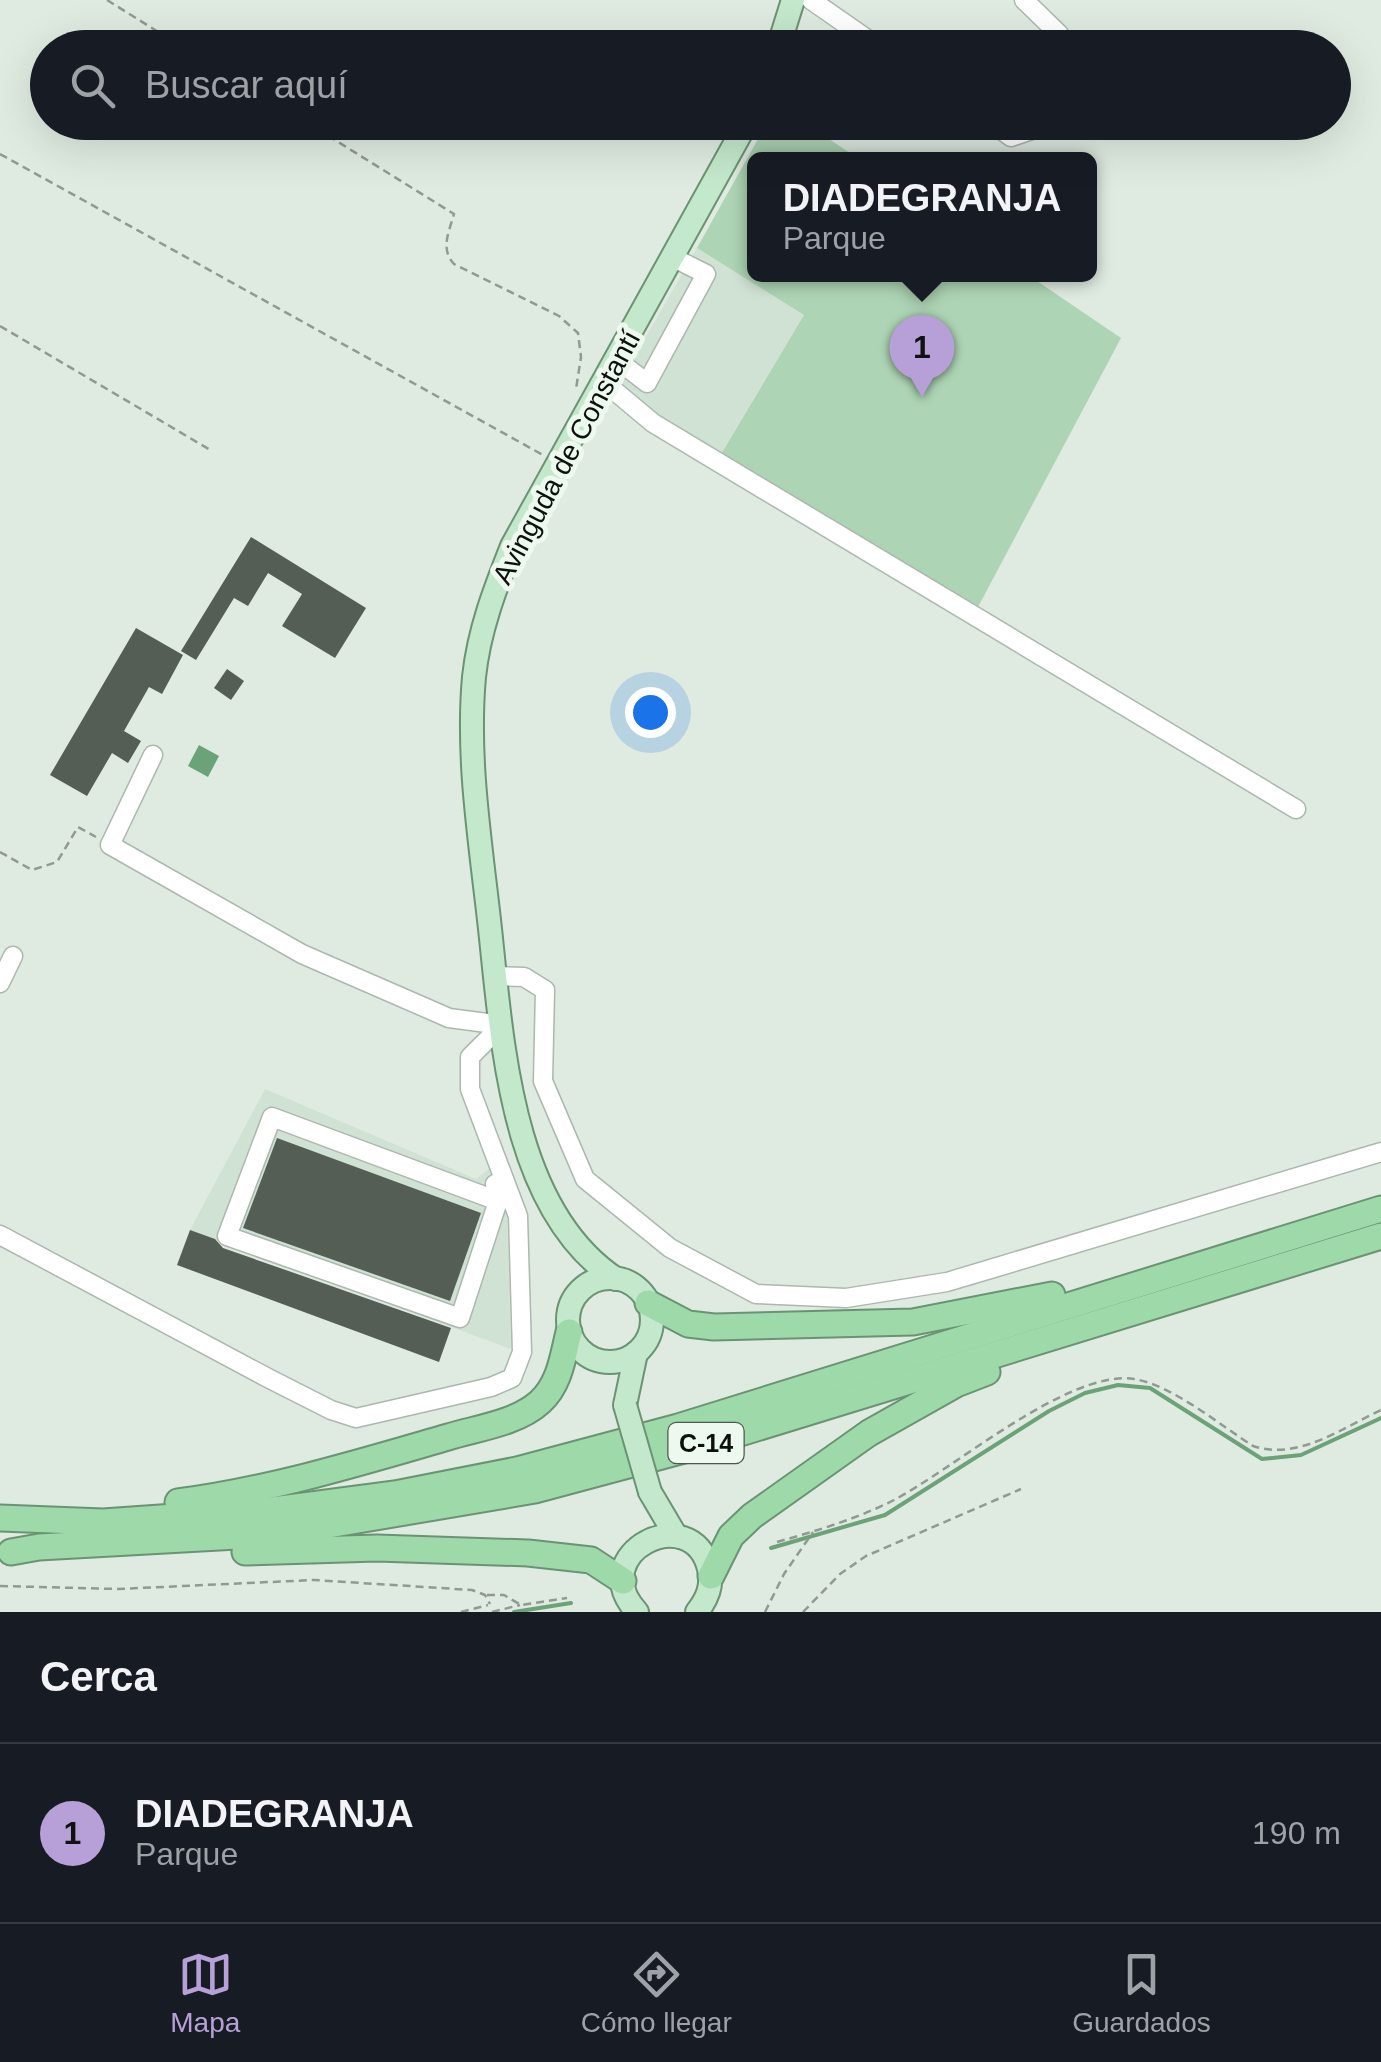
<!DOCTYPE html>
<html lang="es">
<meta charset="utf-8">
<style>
body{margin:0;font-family:Helvetica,sans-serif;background:#242831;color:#f1f3f6}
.you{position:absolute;left:650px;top:712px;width:35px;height:35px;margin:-25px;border:8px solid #fff;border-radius:50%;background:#1a73e8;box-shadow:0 0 0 15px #1a73e833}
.badge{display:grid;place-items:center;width:65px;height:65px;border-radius:50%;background:#b7a0d7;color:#111;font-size:32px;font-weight:700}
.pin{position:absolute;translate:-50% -82px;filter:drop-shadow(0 2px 5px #0008)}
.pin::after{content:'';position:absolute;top:52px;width:35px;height:30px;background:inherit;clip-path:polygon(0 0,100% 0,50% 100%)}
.popup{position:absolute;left:747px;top:152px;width:350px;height:130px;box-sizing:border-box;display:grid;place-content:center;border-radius:15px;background:#171b24;filter:drop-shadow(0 2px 8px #0005);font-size:32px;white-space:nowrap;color:#9ea1a6}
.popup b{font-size:38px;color:#f1f3f6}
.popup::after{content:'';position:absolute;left:50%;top:100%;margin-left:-20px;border:20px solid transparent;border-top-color:#171b24}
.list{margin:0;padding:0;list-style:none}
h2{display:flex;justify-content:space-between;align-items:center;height:130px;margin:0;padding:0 40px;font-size:42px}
h2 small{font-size:32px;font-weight:400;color:#9ea1a6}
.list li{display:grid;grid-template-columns:65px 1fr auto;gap:30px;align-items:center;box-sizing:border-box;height:180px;padding:0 40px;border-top:2px solid #363941}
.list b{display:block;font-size:38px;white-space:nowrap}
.list p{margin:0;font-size:32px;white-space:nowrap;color:#9ea1a6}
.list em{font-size:32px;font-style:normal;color:#9ea1a6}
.icon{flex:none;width:55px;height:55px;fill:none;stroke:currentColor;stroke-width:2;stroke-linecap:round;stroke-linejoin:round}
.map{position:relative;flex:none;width:1381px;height:1612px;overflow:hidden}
.search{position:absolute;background:#171b24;box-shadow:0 10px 40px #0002;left:30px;right:30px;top:30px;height:110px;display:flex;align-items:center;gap:25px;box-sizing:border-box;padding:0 35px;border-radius:55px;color:#9ea1a6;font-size:38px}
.sheet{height:310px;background:#171b24}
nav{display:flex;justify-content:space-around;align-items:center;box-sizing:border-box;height:140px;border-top:2px solid #363941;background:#171b24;font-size:28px;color:#9ea1a6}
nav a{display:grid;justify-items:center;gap:5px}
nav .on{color:#b7a0d7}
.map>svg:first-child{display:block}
</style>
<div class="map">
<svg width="1381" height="1612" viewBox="0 0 1381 1612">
<rect width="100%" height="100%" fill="#dfebe1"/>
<g fill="#d0e2d3">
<path d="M697 248 804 315 720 456 616 389Z"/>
<path d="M265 1089 476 1179 490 1168 503 1194 507 1220 511 1349 190 1230Z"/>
</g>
<path fill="#add4b4" d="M767 123H805L859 159 754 160V274L1028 275 1121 338 978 607 720 456 804 315 697 248Z"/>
<path fill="#6ca277" d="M199 745 219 756 208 777 188 766Z"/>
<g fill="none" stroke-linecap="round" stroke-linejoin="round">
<g stroke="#6ca277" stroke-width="4">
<path d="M771 1548 885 1515 1049 1411 1085 1393 1118 1385 1150 1388 1262 1459 1301 1455 1381 1418"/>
<path d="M514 1612 571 1603"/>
</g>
</g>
<g fill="#545e55">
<path d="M251 537 366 608 335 658 282 626 302 594 268 573 248 606 234 598 196 660 181 651Z"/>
<path d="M136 628 183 655 162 694 149 687 124 731 141 741 128 763 112 753 87 796 50 775Z"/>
<path d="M227 669 244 681 231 700 214 688Z"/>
<path d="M277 1138 481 1213 450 1301 243 1228Z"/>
<path d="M190 1230 215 1239 223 1248 451 1328 439 1362 177 1265Z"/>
</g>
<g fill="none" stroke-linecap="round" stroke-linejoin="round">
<defs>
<g id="minor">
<path d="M811 0 880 48"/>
<path d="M1024 0 1059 34"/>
<path d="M990 122 1011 137 1055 122"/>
<path d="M616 359 647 383 706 274 674 258"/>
<path d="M604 382 653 423 1296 809"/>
<path d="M153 755 110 845 302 954 449 1018 502 1025"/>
<path d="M496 976 524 977 545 990 543 1081 585 1179 670 1248 756 1294 846 1298 947 1282 1381 1152"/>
<path d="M0 983 13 956"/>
<path d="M498 1201 460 1318 227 1236 272 1117 498 1201 495 1184 504 1180"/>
<path d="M0 1235 268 1378 331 1410 356 1418 491 1387 512 1378 522 1352 518 1216 470 1089V1057L502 1025"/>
</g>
<g id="major">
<path d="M778 48 793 0"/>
<circle cx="610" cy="1320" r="42"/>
<path d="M616 1279C506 1206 502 1029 488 911 479 833 467 755 474 677 479 630 495 589 512 546L747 122"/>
<path d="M625 1405 636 1353"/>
<path d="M650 1492 676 1536"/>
<path d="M637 1612C583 1553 692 1499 709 1569 713 1586 707 1599 697 1612"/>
</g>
<g id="highway">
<path d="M648 1303 688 1324 714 1327 913 1322 1052 1295"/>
<path d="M178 1502C270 1490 358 1463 448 1437 478 1428 517 1423 540 1402 560 1384 563 1356 569 1332"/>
<path d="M0 1518 103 1522 273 1510 395 1494 517 1470 678 1427 1381 1209"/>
<path d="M11 1552 39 1547 275 1534 535 1490 688 1449 1381 1236"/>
<path d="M245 1552 377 1548 528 1553 591 1560 623 1581"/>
<path d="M711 1576 731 1536 752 1516 869 1433 956 1384 987 1372"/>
</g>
</defs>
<use href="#minor" stroke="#acb7ae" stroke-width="21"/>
<use href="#major" stroke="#6b9373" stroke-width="26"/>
<use href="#highway" stroke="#6b9373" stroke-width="29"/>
<g stroke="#909992" stroke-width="2.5" stroke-dasharray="8 5" stroke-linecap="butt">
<path d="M107 0 184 48"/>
<path d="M306 122 454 214C449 232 440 249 454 264L559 316 578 333 581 357 576 389"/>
<path d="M0 154 543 455"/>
<path d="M0 326 212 451"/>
<path d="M0 852 32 870 57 862 78 827 96 837"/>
<path d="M777 1542C816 1531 856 1519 892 1501 953 1470 1068 1369 1134 1379 1172 1385 1220 1425 1253 1446 1298 1461 1342 1428 1381 1410"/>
<path d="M0 1586 118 1589 314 1580 472 1590 485 1595 490 1604"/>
<path d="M487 1595H504L521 1605 567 1598"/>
<path d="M461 1612 488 1605"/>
<path d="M492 1612 520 1605"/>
<path d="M765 1612 784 1574 813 1532"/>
<path d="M803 1612 840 1574 866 1556 1021 1489"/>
</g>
<use href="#minor" stroke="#fff" stroke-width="18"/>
<use href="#major" stroke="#c4e8cb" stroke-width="22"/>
<use href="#highway" stroke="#9dd9a9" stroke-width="25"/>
<defs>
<path id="major-bridge" d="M625 1405 650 1492"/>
</defs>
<use href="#major-bridge" stroke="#6b9373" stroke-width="26" stroke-linecap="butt"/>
<use href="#major-bridge" stroke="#c4e8cb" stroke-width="22"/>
</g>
<g text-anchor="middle" stroke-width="10" stroke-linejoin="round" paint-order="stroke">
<rect fill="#edf8ee" stroke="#505651" stroke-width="2.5" x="668.5" y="1423" width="75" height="40" rx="8"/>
<g font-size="25" font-weight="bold" fill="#0d110e">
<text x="706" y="1452">C-14</text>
</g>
<g font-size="28" fill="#0d110e" stroke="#edf8ee">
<text transform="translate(566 457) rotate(-62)" y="10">Avinguda de Constantí</text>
</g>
</g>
</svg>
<div class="you"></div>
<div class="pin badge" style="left:922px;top:397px">1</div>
<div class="popup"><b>DIADEGRANJA</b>Parque</div>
<div class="search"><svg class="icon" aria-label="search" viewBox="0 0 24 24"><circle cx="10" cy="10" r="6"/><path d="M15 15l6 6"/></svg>Buscar aquí</div>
</div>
<section class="sheet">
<h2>Cerca<small></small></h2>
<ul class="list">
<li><span class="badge">1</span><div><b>DIADEGRANJA</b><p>Parque</p></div><em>190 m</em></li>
</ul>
</section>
<nav>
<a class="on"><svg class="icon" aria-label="map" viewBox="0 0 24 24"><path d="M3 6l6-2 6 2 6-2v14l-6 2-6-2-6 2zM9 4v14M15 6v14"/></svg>Mapa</a>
<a><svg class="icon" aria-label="directions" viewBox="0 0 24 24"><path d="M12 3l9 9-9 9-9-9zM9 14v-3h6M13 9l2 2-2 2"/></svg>Cómo llegar</a>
<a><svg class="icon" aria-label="saved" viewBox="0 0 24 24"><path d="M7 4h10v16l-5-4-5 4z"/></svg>Guardados</a>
</nav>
